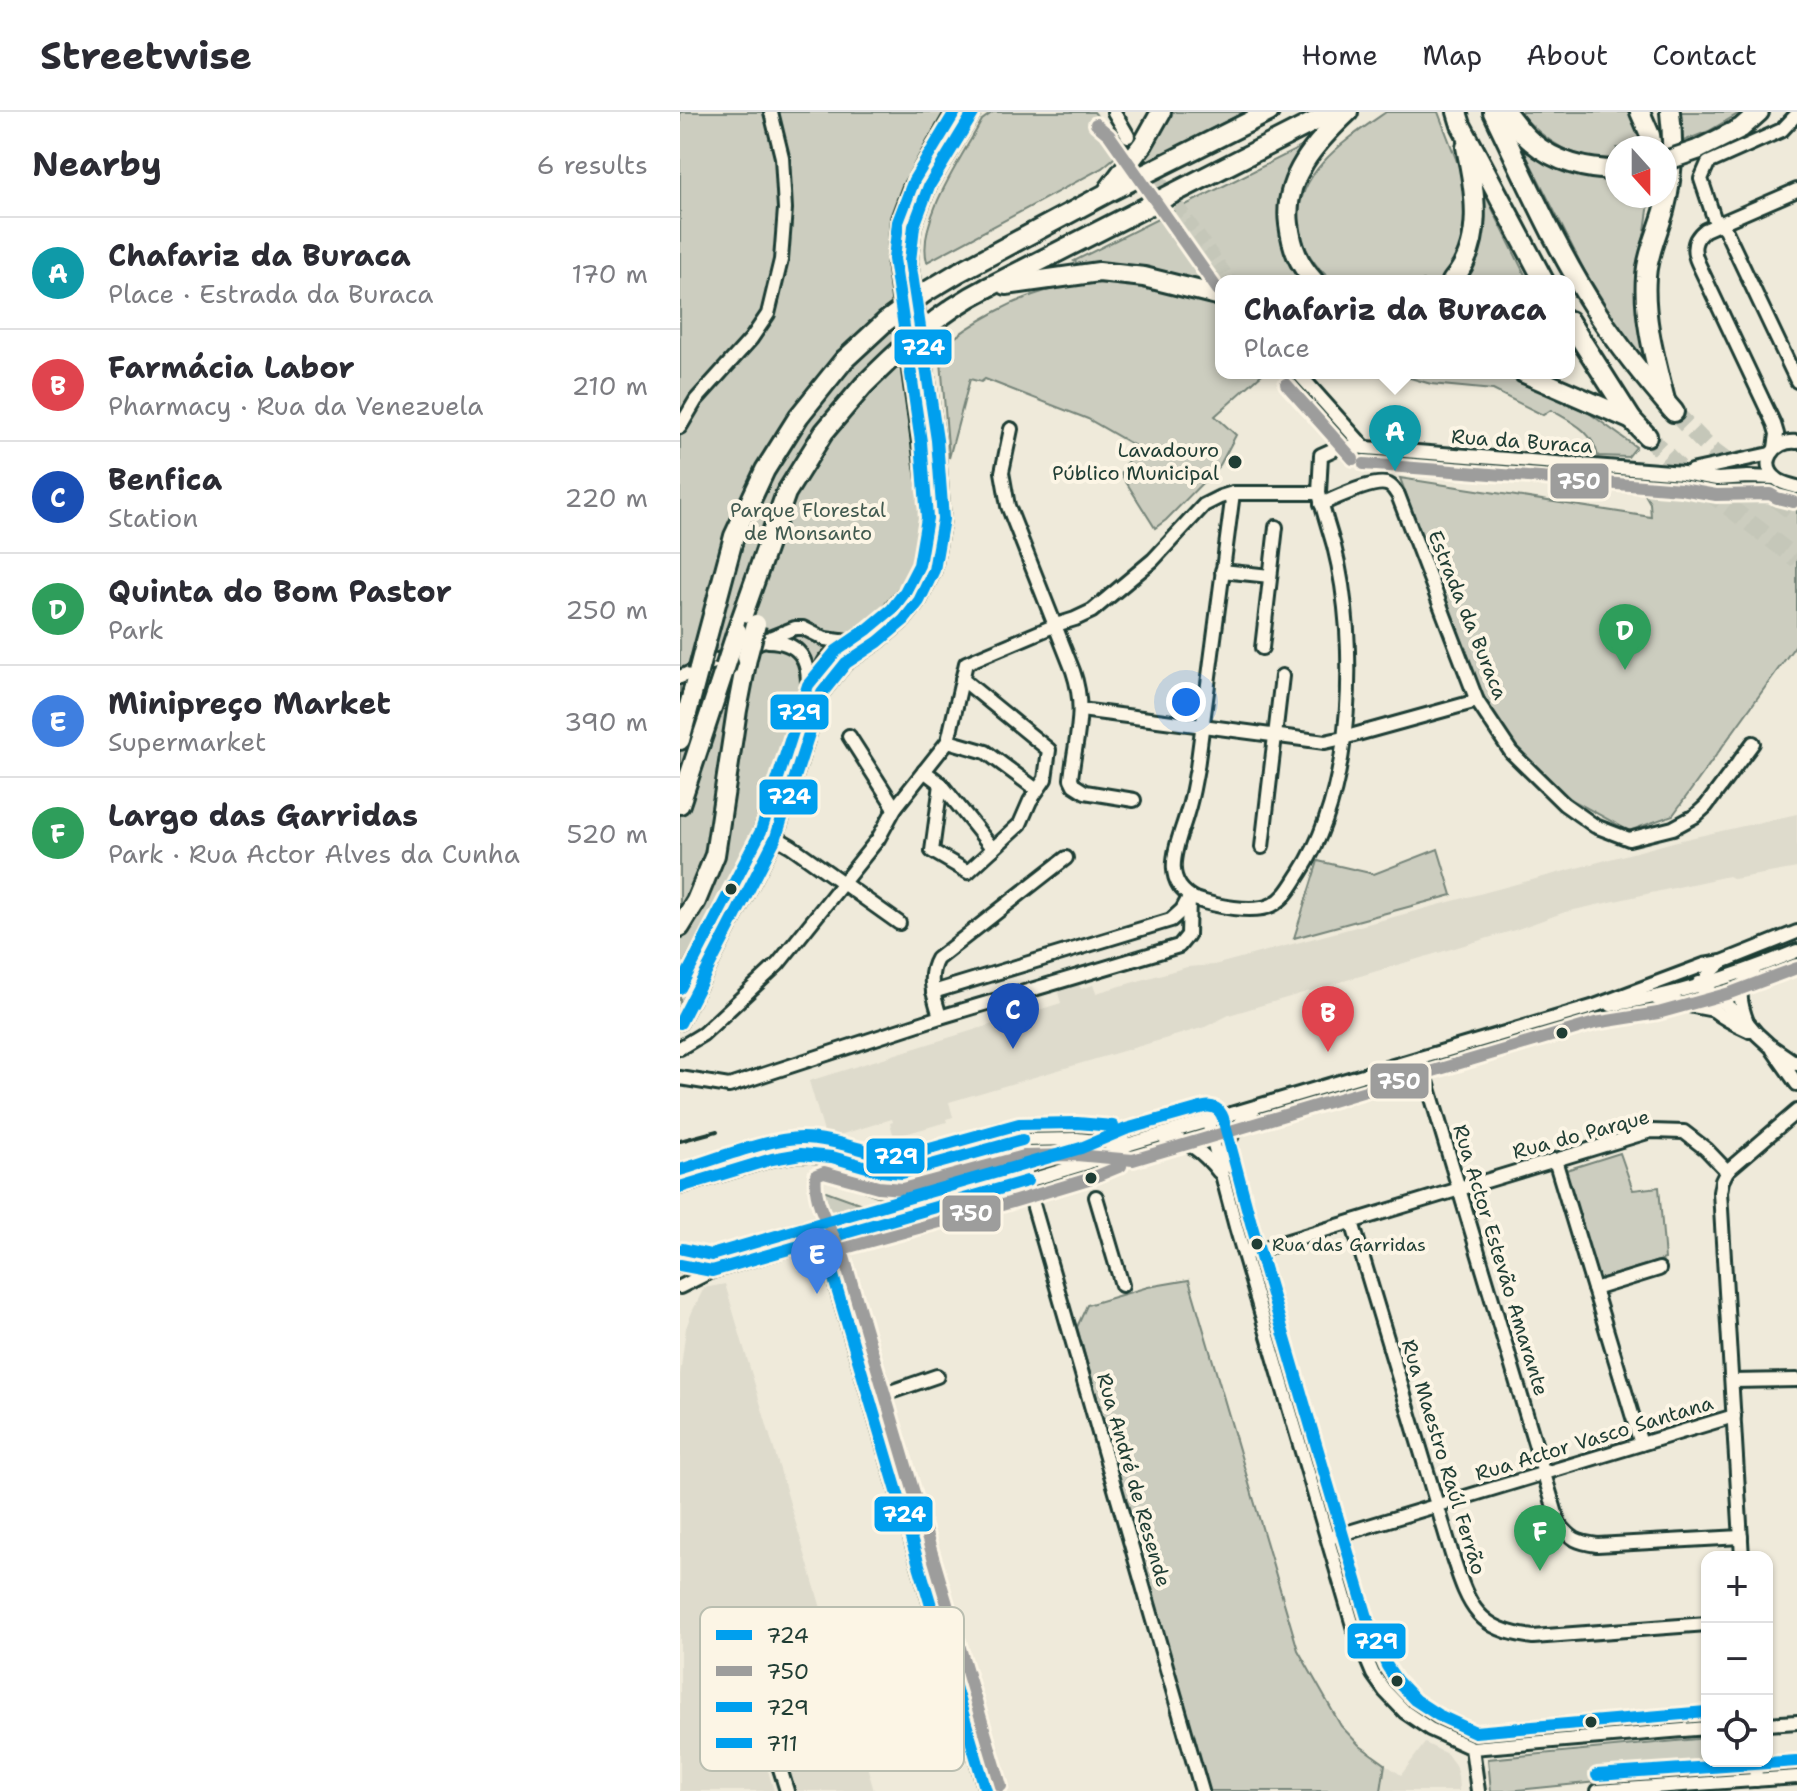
<!DOCTYPE html>
<meta charset="utf-8">
<style>
body{margin:0;font-family:"Shantell Sans",sans-serif;background:#f2f2f3;color:#2b2b33}
.controls{position:absolute;right:24px;bottom:24px;display:grid;overflow:hidden;border-radius:16px;box-shadow:0 2px 6px #0004}
.controls button{width:72px;height:72px;display:grid;place-items:center;padding:0;border:0;border-bottom:2px solid #e1e1e2;background:#fff;color:#2b2b33;font:40px sans-serif}
.compass{position:absolute;left:925px;top:24px;width:72px;height:72px;border-radius:50%;background:#fff;box-shadow:0 2px 6px #0004;rotate:159deg}
.you{position:absolute;left:506px;top:590px;width:28px;height:28px;margin:-20px;border:6px solid #fff;border-radius:50%;background:#1a73e8;box-shadow:0 0 0 12px #1a73e833}
.badge{display:grid;place-items:center;width:52px;height:52px;border-radius:50%;background:#ea580c;color:#fff;font-size:26px;font-weight:700}
.pin{position:absolute;translate:-50% -66px;filter:drop-shadow(0 2px 4px #0008)}
.pin::after{content:'';position:absolute;top:42px;width:28px;height:24px;background:inherit;clip-path:polygon(0 0,100% 0,50% 100%)}
.popup{position:absolute;left:535px;top:163px;width:360px;height:104px;box-sizing:border-box;display:grid;place-content:center;border-radius:16px;background:#fff;filter:drop-shadow(0 2px 6px #0005);font-size:26px;white-space:nowrap;color:#7c7c81}
.popup b{font-size:30px;color:#2b2b33}
.popup::after{content:'';position:absolute;left:50%;top:100%;margin-left:-16px;border:16px solid transparent;border-top-color:#fff}
.list{margin:0;padding:0;list-style:none}
h2{display:flex;justify-content:space-between;align-items:center;height:104px;margin:0;padding:0 32px;font-size:34px}
h2 small{font-size:26px;font-weight:400;color:#7c7c81}
.list li{display:grid;grid-template-columns:52px 1fr auto;gap:24px;align-items:center;box-sizing:border-box;height:112px;padding:0 32px;border-top:2px solid #e1e1e2}
.list b{display:block;font-size:30px;white-space:nowrap}
.list p{margin:0;font-size:26px;white-space:nowrap;color:#7c7c81}
.list em{font-size:26px;font-style:normal;color:#7c7c81}
.icon{flex:none;width:44px;height:44px;fill:none;stroke:currentColor;stroke-width:2;stroke-linecap:round;stroke-linejoin:round}
.map{position:relative;flex:none;width:1117px;height:1679px;overflow:hidden}
header{display:flex;align-items:center;gap:48px;box-sizing:border-box;height:112px;padding:0 40px;background:#fff;border-bottom:2px solid #e1e1e2}
header strong{font-size:38px}
nav{display:flex;gap:44px;margin-inline-start:auto;font-size:28px}
main{display:flex}
aside{flex:1;background:#fff}
.map>svg:first-child{display:block}
</style>
<header>
<strong>Streetwise</strong>
<nav><a>Home</a><a>Map</a><a>About</a><a>Contact</a></nav>
</header>
<main>
<aside>
<h2>Nearby<small>6 results</small></h2>
<ul class="list">
<li><span class="badge" style="background:#0f9aa8">A</span><div><b>Chafariz da Buraca</b><p>Place · Estrada da Buraca</p></div><em>170 m</em></li>
<li><span class="badge" style="background:#e0444e">B</span><div><b>Farmácia Labor</b><p>Pharmacy · Rua da Venezuela</p></div><em>210 m</em></li>
<li><span class="badge" style="background:#1a4fb4">C</span><div><b>Benfica</b><p>Station</p></div><em>220 m</em></li>
<li><span class="badge" style="background:#2e9e5b">D</span><div><b>Quinta do Bom Pastor</b><p>Park</p></div><em>250 m</em></li>
<li><span class="badge" style="background:#3f7fe0">E</span><div><b>Minipreço Market</b><p>Supermarket</p></div><em>390 m</em></li>
<li><span class="badge" style="background:#2e9e5b">F</span><div><b>Largo das Garridas</b><p>Park · Rua Actor Alves da Cunha</p></div><em>520 m</em></li>
</ul>
</aside>
<div class="map">
<svg width="1117" height="1679" viewBox="0 0 1117 1679">
<rect width="100%" height="100%" fill="#efeada"/>
<filter id="ink" filterUnits="userSpaceOnUse"><feTurbulence type="fractalNoise" baseFrequency=".0125" numOctaves="2"/><feDisplacementMap in="SourceGraphic" scale="16" xChannelSelector="R" yChannelSelector="G"/><feConvolveMatrix kernelMatrix="1 2 1 2 8 2 1 2 1" color-interpolation-filters="sRGB"/></filter>
<g filter="url(#ink)">
<g fill="#dedbcc">
<path d="M1117 702V756L1054 767 1048 764 885 800 835 818 549 903 525 915 269 990 273 1005 266 1007 267 1010 214 1025 210 1011 213 1010 212 1007 146 1027 129 969 381 891 377 877 399 871 401 877 413 873 416 881 507 855 534 853 997 729Z"/>
<path d="M45 1172 175 1611 194 1679H111L93 1634 82 1638 94 1679H0V1263L6 1216 12 1200 24 1176Z"/>
<path d="M745 1631 767 1642 775 1653 778 1664 779 1679H701L705 1652 721 1663Z"/>
</g>
<g fill="#cccdbf" stroke="#76857a" stroke-width="2">
<path d="M0 0H287L244 71 227 165 256 405C255 448 240 487 205 515 192 526 177 534 164 545 153 554 145 567 137 579L87 731 0 898Z"/>
<path d="M313 0H414L445 37 422 56 247 150C236 109 283 44 302 8Z"/>
<path d="M490 0H565L463 52 459 51 487 10Z"/>
<path d="M706 0H758L786 73 788 125 777 150 759 169H653C636 156 624 139 620 118 610 63 667 27 706 0Z"/>
<path d="M839 0H955L968 36H937V47C895 50 865 30 839 0Z"/>
<path d="M998 0H1061L1029 19 1001 30Z"/>
<path d="M625 33C616 55 598 87 600 111 601 129 615 153 624 169H541V175L402 154 394 149Z"/>
<path d="M844 39C877 56 900 64 937 67V84H970L958 168 962 240 957 244 904 158Z"/>
<path d="M805 82 848 169H779L801 128Z"/>
<path d="M429 171 455 172 541 192V261H583L535 304 556 323 540 353 486 408 475 416 441 362 455 334 408 307 305 267 301 270 290 267 269 346 260 237C291 211 338 184 378 176 395 172 412 171 429 171Z"/>
<path d="M713 261 817 262 848 272 909 301 956 335 948 345 918 344C912 318 893 311 871 298L863 303 813 278 751 272Z"/>
<path d="M720 366 971 405 970 391 956 367 1011 372 1037 378 1075 376 1100 387 1117 390V531L993 703 949 719 894 689 864 668 844 647 819 613 801 585Z"/>
<path d="M758 737 772 783 614 826 638 749 694 762Z"/>
<path d="M328 1041 331 1043 336 1051 335 1056 331 1061 224 1094 183 1079 188 1070 196 1064C234 1074 281 1052 317 1042Z"/>
<path d="M940 1041 953 1078 979 1075 985 1147 916 1168 883 1059Z"/>
<path d="M141 1079H146L193 1096V1104L150 1117 139 1084Z"/>
<path d="M509 1168 618 1538 661 1614 680 1634 705 1652 701 1679H528L397 1215 407 1193 468 1175Z"/>
<path d="M1027 1626V1649H1057V1656L828 1679H811L808 1647Z"/>
</g>
<g fill="none" stroke-linecap="round" stroke-linejoin="round">
<path stroke="#c5c7b9" stroke-width="12" stroke-dasharray="12 6" stroke-linecap="butt" d="M456 34 551 169"/>
<g stroke="#c5c7b9" stroke-width="18" stroke-dasharray="18 9" stroke-linecap="butt">
<path d="M994 300 1031 338 1117 403"/>
<path d="M967 324 1003 360 1117 447"/>
</g>
<defs>
<g id="minor">
<path d="M434 0 448 24"/>
<path d="M1117 2 1102 18 1028 51 1021 67 1034 106 1045 117 1117 269"/>
<path d="M618 261 685 336"/>
<path d="M0 315 16 288 71 227 88 202 101 148 105 97 102 45 91 0"/>
<path d="M331 317 322 360 328 394 393 559C407 600 395 626 391 667L394 673 405 680 454 688"/>
<path d="M1117 330C1094 327 1077 353 1098 368 1103 372 1111 373 1117 375"/>
<path d="M1095 336 1097 322 1094 312 1018 151C1012 138 1013 127 1025 118L1117 78"/>
<path d="M1011 359 1090 342"/>
<path d="M553 381 517 656C514 671 512 686 507 701 499 730 478 768 515 787 535 794 573 802 592 793 606 786 612 773 620 761 663 695 672 596 667 518 665 490 661 461 654 434 649 416 643 399 639 381"/>
<path d="M641 392C656 386 696 366 709 373 713 375 715 379 718 383L797 589 831 640 884 692 915 714 949 727 993 716 1015 704 1026 694 1073 631"/>
<path d="M542 459 590 464"/>
<path d="M88 529C120 530 129 547 128 577"/>
<path d="M69 534 115 516H123L145 527 169 530"/>
<path d="M582 536 596 415"/>
<path d="M0 565 52 542"/>
<path d="M401 598 645 630 663 626 797 589"/>
<path d="M169 624 215 696"/>
<path d="M268 629 306 640 357 678"/>
<path d="M244 659 261 672 313 737"/>
<path d="M261 672 252 739 288 760 340 712 350 689 365 667 369 638 282 567"/>
<path d="M92 723 111 734 219 811"/>
<path d="M582 735 602 564"/>
<path d="M1042 850C1036 856 1027 862 1024 870 1015 895 1053 911 1070 919"/>
<path d="M1019 871 1067 910 1077 922 1089 933 1117 952"/>
<path d="M0 875 70 744 81 719 128 579 146 547 157 537 188 519 204 506 230 474 240 453 245 435 248 414 245 375 214 150 218 107 230 75 273 0"/>
<path d="M253 880 491 808 502 798 508 787"/>
<path d="M977 887 1034 898"/>
<path d="M931 893C998 883 1055 864 1117 839"/>
<path d="M260 905C255 886 246 866 257 847L386 746"/>
<path d="M1067 910C1059 888 1056 876 1074 858"/>
<path d="M0 911 96 725 142 581 166 551 198 530 224 508 239 489 254 458 263 407 257 328 230 149 234 114 249 74 294 0"/>
<path d="M0 936 23 922 98 852 198 727 215 696 268 629 286 551 376 513 395 507 412 499 473 448 524 393 540 385 553 381H639L641 343 661 334 1003 361 1037 367 1068 365 1095 366"/>
<path d="M1093 938 1117 972"/>
<path d="M740 946 879 1412C892 1428 897 1430 917 1433L1061 1425"/>
<path d="M0 966 49 974 260 905 499 834 508 823 509 785"/>
<path d="M528 1010 556 1115 674 1517 693 1562 705 1579 725 1600 750 1617 792 1636 1027 1616"/>
<path d="M483 1025C508 1027 524 1041 539 1060"/>
<path d="M342 1028 347 1069 351 1085 522 1679"/>
<path d="M875 1048 961 1332"/>
<path d="M543 1056C549 1024 551 1019 574 997"/>
<path d="M307 1074 338 1061 344 1048"/>
<path d="M0 1075 92 1047 121 1042 152 1045 201 1059 222 1061 342 1028 397 1027 447 1032"/>
<path d="M416 1085 442 1173"/>
<path d="M672 1110 773 1446C789 1495 798 1518 853 1525L1027 1512"/>
<path d="M136 1128 149 1150 306 1679"/>
<path d="M565 1142 971 1019 1004 1020 1026 1037 1047 1059"/>
<path d="M0 1153 32 1159"/>
<path d="M0 1175 32 1159 277 1088 324 1076 407 1051 450 1032 912 895 1024 853 1042 850 1117 820"/>
<path d="M914 1177 979 1157"/>
<path d="M1052 1269 1117 1268"/>
<path d="M190 1287 257 1264"/>
<path d="M649 1426 1054 1304"/>
<path d="M1062 1445 1040 1080 1042 1069 1047 1059 1117 999"/>
<path d="M1087 1612 1117 1610"/>
<path d="M93 1634 107 1679"/>
<path d="M792 1636 798 1679"/>
<path d="M1075 1649 1076 1668"/>
<path d="M918 1679 1117 1665"/>
</g>
<g id="highway">
<path d="M777 0 781 13 864 169"/>
<path d="M813 0C846 68 877 139 918 202 941 237 967 269 994 300"/>
<path d="M826 0C834 10 842 22 852 30 875 50 907 58 937 58"/>
<path d="M960 0 970 23 972 36"/>
<path d="M1017 38 1061 16 1079 0"/>
<path d="M429 77 463 32 481 0"/>
<path d="M279 160 427 81 589 0"/>
<path d="M634 169C618 151 612 136 609 112 603 66 636 30 668 0"/>
<path d="M772 169C805 131 795 80 786 35"/>
<path d="M326 173 419 160 464 165 541 184"/>
<path d="M307 176 653 0"/>
<path d="M889 209 952 308 967 324"/>
<path d="M844 261 952 308"/>
<path d="M985 288C975 248 963 206 966 165 967 143 978 120 984 99 993 66 994 33 990 0"/>
<path d="M57 519 106 381 144 320 183 274"/>
<path d="M25 533 54 424 85 358 119 304 164 248"/>
<path d="M0 628 18 560"/>
<path d="M0 692 45 556"/>
<path d="M0 815 16 789 35 743 57 598 67 546"/>
</g>
</defs>
<use href="#minor" stroke="#1f3d34" stroke-width="18"/>
<use href="#highway" stroke="#1f3d34" stroke-width="24"/>
<use href="#minor" stroke="#fcf5e5" stroke-width="12"/>
<use href="#highway" stroke="#fcf5e5" stroke-width="18"/>
<path stroke="#1f3d34" stroke-width="4" d="M0 1029 37 1019"/>
<defs>
<g id="highway-bridge">
<path d="M985 49 1017 38"/>
<path d="M164 248 205 210 244 181 279 160"/>
<path d="M183 274C221 236 259 200 307 176"/>
<path d="M67 546 76 512"/>
<path d="M45 556 57 519"/>
<path d="M18 560 25 533"/>
</g>
</defs>
<use href="#highway-bridge" stroke="#1f3d34" stroke-width="24" stroke-linecap="butt"/>
<use href="#highway-bridge" stroke="#fcf5e5" stroke-width="18"/>
<defs>
<g id="bus-1">
<path d="M0 911 96 725 142 581 166 551 198 530 224 508 239 489 254 458 263 407 257 328 230 149 234 114 249 74 294 0"/>
<path d="M0 1075 92 1047 121 1042 152 1045 201 1059 222 1061 342 1028"/>
<path d="M136 1128 149 1150 306 1679"/>
<path d="M0 1153 32 1159 347 1069"/>
</g>
<g id="bus-2">
<path d="M416 12 429 23 538 178"/>
<path d="M606 272 673 347"/>
<path d="M684 352 1001 377 1036 383 1090 382 1097 386 1113 390"/>
<path d="M140 1143 329 1091 412 1066 441 1054"/>
<path d="M321 1674 164 1145C153 1121 132 1091 136 1063L144 1060 198 1075 222 1077 344 1044 396 1043 453 1048 915 911 978 901 1050 881 1117 856"/>
</g>
<g id="bus-3">
<path d="M0 876 81 719 128 573 156 539 188 517 212 497 225 480 239 453 247 406 241 330 214 147 218 110 234 68 275 0"/>
<path d="M0 1058C34 1048 88 1026 122 1026 156 1026 187 1042 221 1045L339 1012 397 1011 433 1014"/>
<path d="M3 1137 31 1143 401 1036 446 1017 524 995C533 993 540 997 543 1006L571 1111 689 1512 707 1554 717 1569 735 1588 758 1603 795 1620 1026 1600"/>
<path d="M917 1663 1116 1649"/>
</g>
</defs>
<use href="#bus-1" stroke="#fcf5e5" stroke-width="18"/>
<use href="#bus-2" stroke="#fcf5e5" stroke-width="18"/>
<use href="#bus-3" stroke="#fcf5e5" stroke-width="18"/>
<use href="#bus-1" stroke="#009fee" stroke-width="12"/>
<use href="#bus-2" stroke="#9d9d9c" stroke-width="12"/>
<use href="#bus-3" stroke="#009fee" stroke-width="12"/>
</g>
</g>
<g fill="#1f3d34" stroke="#fcf5e5" stroke-width="3">
<circle cx="555" cy="350" r="8"/>
<circle cx="51" cy="777" r="7"/>
<circle cx="882" cy="921" r="7"/>
<circle cx="411" cy="1066" r="7"/>
<circle cx="577" cy="1132" r="7"/>
<circle cx="717" cy="1569" r="7"/>
<circle cx="911" cy="1610" r="7"/>
</g>
<g text-anchor="middle" stroke-width="8" stroke-linejoin="round" paint-order="stroke">
<g font-size="18" fill="#1f3d34" stroke="#fcf5e5" text-anchor="start">
<text x="592" y="1139">Rua das Garridas</text>
</g>
<g font-size="20" fill="#1f3d34" stroke="#fcf5e5">
<text transform="translate(842 329) rotate(4)" y="7">Rua da Buraca</text>
<text transform="translate(788 503) rotate(68)" y="7">Estrada da Buraca</text>
<text transform="translate(901 1022) rotate(-15)" y="7">Rua do Parque</text>
<text transform="translate(821 1148) rotate(73)" y="7">Rua Actor Estevão Amarante</text>
<text transform="translate(914 1326) rotate(-17)" y="7">Rua Actor Vasco Santana</text>
<text transform="translate(764 1345) rotate(73)" y="7">Rua Maestro Raúl Ferrão</text>
<text transform="translate(454 1368) rotate(74)" y="7">Rua André de Resende</text>
</g>
<g font-size="20" fill="#1f3d34" stroke="#fcf5e5" text-anchor="end">
<text x="539" y="345">Lavadouro<tspan x="539" dy="23">Público Municipal</tspan></text>
</g>
<g font-size="20" fill="#425a50" stroke="#fcf5e5">
<text x="128" y="405">Parque Florestal<tspan x="128" dy="23">de Monsanto</tspan></text>
</g>
</g>
<rect x="20" y="1495" width="264" height="164" rx="12" fill="#fcf5e5" stroke="#babeb0" stroke-width="2"/>
<rect x="36" y="1518" width="36" height="10" fill="#009fee"/>
<rect x="36" y="1554" width="36" height="10" fill="#9d9d9c"/>
<rect x="36" y="1590" width="36" height="10" fill="#009fee"/>
<rect x="36" y="1626" width="36" height="10" fill="#009fee"/>
<g font-size="22" fill="#1f3d34">
<text x="86" y="1531">724</text>
<text x="86" y="1567">750</text>
<text x="86" y="1603">729</text>
<text x="86" y="1639">711</text>
</g>
<g stroke="#fcf5e5" stroke-width="3">
<rect x="213" y="216" width="60" height="38" rx="8" fill="#009fee"/>
<rect x="869" y="350" width="61" height="38" rx="8" fill="#9d9d9c"/>
<rect x="89" y="581" width="61" height="38" rx="8" fill="#009fee"/>
<rect x="78" y="666" width="61" height="38" rx="8" fill="#009fee"/>
<rect x="689" y="950" width="61" height="38" rx="8" fill="#9d9d9c"/>
<rect x="185" y="1025" width="61" height="38" rx="8" fill="#009fee"/>
<rect x="261" y="1082" width="61" height="39" rx="8" fill="#9d9d9c"/>
<rect x="193" y="1383" width="61" height="38" rx="8" fill="#009fee"/>
<rect x="666" y="1510" width="61" height="38" rx="8" fill="#009fee"/>
</g>
<g font-size="22" text-anchor="middle" font-weight="bold" fill="#fff">
<text x="243" y="243">724</text>
<text x="899" y="377">750</text>
<text x="119" y="608">729</text>
<text x="109" y="692">724</text>
<text x="719" y="977">750</text>
<text x="216" y="1052">729</text>
<text x="291" y="1109">750</text>
<text x="224" y="1410">724</text>
<text x="696" y="1537">729</text>
</g>
</svg>
<div class="controls">
<button>+</button>
<button>−</button>
<button><svg class="icon" aria-label="locate" viewBox="0 0 24 24"><circle cx="12" cy="12" r="6"/><path d="M12 2v4M12 18v4M2 12h4M18 12h4"/></svg></button>
</div>
<svg class="compass" viewBox="-18 -18 36 36"><path d="M0-13l5 13h-10z" fill="#e53935"/><path d="M0 13l5-13h-10z" fill="#7c7c81"/></svg>
<div class="you"></div>
<div class="pin badge" style="left:715px;top:359px;background:#0f9aa8">A</div>
<div class="popup"><b>Chafariz da Buraca</b>Place</div>
<div class="pin badge" style="left:648px;top:940px;background:#e0444e">B</div>
<div class="pin badge" style="left:333px;top:937px;background:#1a4fb4">C</div>
<div class="pin badge" style="left:945px;top:558px;background:#2e9e5b">D</div>
<div class="pin badge" style="left:137px;top:1182px;background:#3f7fe0">E</div>
<div class="pin badge" style="left:860px;top:1459px;background:#2e9e5b">F</div>
</div>
</main>
